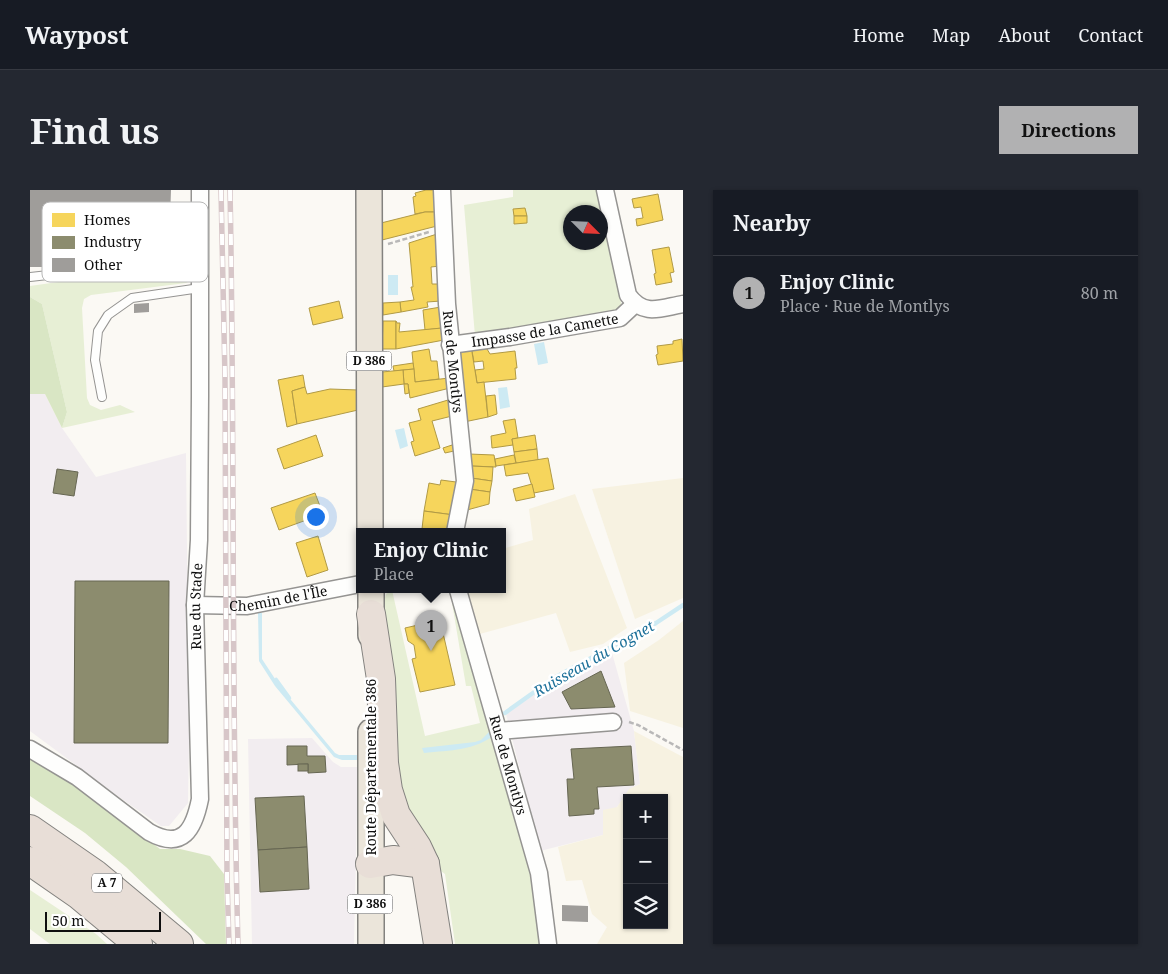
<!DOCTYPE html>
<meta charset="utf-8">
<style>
body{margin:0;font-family:"Noto Serif",serif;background:#242831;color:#f1f3f6}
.controls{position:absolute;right:15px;bottom:15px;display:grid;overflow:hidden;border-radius:0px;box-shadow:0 1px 4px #0004}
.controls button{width:45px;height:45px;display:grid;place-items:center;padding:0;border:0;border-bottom:1px solid #363941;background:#171b24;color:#f1f3f6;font:25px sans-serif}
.compass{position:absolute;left:533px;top:15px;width:45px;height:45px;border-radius:50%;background:#171b24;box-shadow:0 1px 4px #0004;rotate:114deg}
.scale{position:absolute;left:15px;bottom:12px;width:116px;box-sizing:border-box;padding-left:5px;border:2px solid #0f0f0f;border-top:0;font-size:14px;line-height:18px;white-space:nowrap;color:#0f0f0f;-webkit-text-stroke:4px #fff;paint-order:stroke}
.you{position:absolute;left:285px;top:326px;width:18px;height:18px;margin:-12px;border:4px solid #fff;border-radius:50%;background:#1a73e8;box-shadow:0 0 0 8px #1a73e833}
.badge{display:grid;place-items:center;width:32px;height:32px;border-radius:50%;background:#b1b1b2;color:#111;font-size:16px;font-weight:700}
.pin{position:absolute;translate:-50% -41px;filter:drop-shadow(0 1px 2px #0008)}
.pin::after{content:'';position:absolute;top:26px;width:18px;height:15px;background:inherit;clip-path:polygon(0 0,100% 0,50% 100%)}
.popup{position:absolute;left:326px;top:338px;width:150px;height:65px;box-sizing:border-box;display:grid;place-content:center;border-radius:0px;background:#171b24;filter:drop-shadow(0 1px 4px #0005);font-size:16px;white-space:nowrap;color:#9ea1a6}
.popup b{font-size:19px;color:#f1f3f6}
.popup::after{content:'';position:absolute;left:50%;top:100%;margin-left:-10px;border:10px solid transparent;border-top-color:#171b24}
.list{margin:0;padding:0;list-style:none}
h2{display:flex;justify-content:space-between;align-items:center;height:65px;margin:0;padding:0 20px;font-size:21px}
h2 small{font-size:16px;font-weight:400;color:#9ea1a6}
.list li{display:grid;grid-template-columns:32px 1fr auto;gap:15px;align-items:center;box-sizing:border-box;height:75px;padding:0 20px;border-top:1px solid #363941}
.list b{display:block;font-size:19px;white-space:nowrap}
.list p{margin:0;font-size:16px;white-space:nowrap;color:#9ea1a6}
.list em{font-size:16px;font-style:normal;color:#9ea1a6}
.icon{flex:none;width:28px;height:28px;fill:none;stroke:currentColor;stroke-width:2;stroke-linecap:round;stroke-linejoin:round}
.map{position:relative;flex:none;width:653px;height:754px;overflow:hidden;border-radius:0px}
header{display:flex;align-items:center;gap:30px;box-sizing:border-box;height:70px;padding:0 25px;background:#171b24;border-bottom:1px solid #363941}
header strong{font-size:24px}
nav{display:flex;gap:28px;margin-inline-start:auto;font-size:18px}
.intro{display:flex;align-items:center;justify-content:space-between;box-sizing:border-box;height:120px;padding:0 30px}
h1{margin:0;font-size:35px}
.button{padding:12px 22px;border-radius:0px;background:#b1b1b2;color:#111;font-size:18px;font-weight:700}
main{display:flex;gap:30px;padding:0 30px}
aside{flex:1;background:#171b24;border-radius:0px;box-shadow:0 1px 4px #0004}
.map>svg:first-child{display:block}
</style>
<header>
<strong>Waypost</strong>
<nav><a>Home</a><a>Map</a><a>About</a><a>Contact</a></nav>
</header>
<div class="intro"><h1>Find us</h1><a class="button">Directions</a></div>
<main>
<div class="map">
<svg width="653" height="754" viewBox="0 0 653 754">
<rect width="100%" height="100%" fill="#fbf9f4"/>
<g fill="#f2edf0">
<path d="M0 204H15L32 238 66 287 156 263 159 551 158 613 139 636H131L89 607 0 541Z"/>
<path d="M582 463 604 541 610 594 599 600 587 617 573 645 510 661 476 524 530 487Z"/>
<path d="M282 548 303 572 311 577H328L324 754H222L218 549Z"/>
</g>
<g fill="#f7f2e1" fill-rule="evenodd">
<path d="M653 288V408L605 429 562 299Z"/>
<path d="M545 304 597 438 573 454 540 462 526 423 446 445 434 400H472V359L503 350 499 319Z"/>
<path d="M653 431V538L600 521 594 473 629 450Z"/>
<path d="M604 541 653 567V754H567L577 737 562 724 552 690 536 691 528 657 573 645V620L587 617 599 599 610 594ZM597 608H634V735H597Z"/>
</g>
<g fill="#e7efd5" fill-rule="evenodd">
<path d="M483 0H566L579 48 592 118 587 123 445 146 434 15 483 7ZM540 22H570V52H540Z"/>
<path d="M151 77 157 80 161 84 160 91 156 93 61 105 54 109 52 118 57 208 60 215 71 220 90 215 105 222 32 238 37 222 12 114 0 107V96L119 79Z"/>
<path d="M362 400 395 546 450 533 441 496H436L422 413H425L503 685 512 754H425L415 684 407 678 368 607 352 419 356 404Z"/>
<path d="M0 700 66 744 77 754H20L0 739Z"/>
</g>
<g fill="#d9e6c4">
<path d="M0 107 12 114 37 222 32 238 15 204H0Z"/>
<path d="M0 566 46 595 130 659H150L180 666 194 684 196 754H176L96 677 55 643 0 606Z"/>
</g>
<g fill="#cdeaf3">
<rect x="358" y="85" width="10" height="20"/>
<path d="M514 152 518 173 508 175 504 154Z"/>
<path d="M477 197 480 217 470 219 468 198Z"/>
<path d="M374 238 378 256 370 259 365 240Z"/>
<path d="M228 423H232V469L251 498 305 563 309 565H329V570H312L304 567 245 496 229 471Z"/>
<path d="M464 537 466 544C444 561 421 560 394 563L392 558 445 552 451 550Z"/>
</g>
<g fill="#f6d55c" stroke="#b19a45">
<path d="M396 0H404L406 22H395L385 24 383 7 386 6 385 3Z"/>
<path d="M628 4 633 30 607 36 606 29 613 28 611 17 604 18 602 9Z"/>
<path d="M495 18 497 26H484L483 19Z"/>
<path d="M395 22H406L407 36 352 50 351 33Z"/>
<path d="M484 26H497V33L484 34Z"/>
<path d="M407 44 410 76 401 77 402 94H411V111L397 112 398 117 371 122 370 112 384 110 381 97H383L379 53Z"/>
<path d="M639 57 644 82 640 83 642 92 626 95 624 84 626 83 622 60Z"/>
<path d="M309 111 313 128 283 135 279 118Z"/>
<path d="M370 112 371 122 353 125V113Z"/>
<path d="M411 117 412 138 395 140 393 120Z"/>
<path d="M353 131H366V159H352Z"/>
<path d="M366 131 367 133H370L369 142 412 138 414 150 366 159Z"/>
<path d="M652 149 653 171 628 175 626 165 628 164 627 156 643 154V151Z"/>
<path d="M454 154 460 164 485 161 487 178H485L486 189 447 193 445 180 454 179 453 171 444 172 441 156Z"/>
<path d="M441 156 447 193 454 192 458 227 434 232 424 159Z"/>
<path d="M399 159 401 171H407L409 189 385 192 382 162Z"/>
<path d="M383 173 384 179 364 181 363 176Z"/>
<path d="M384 179 385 192 419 188 420 198 380 208 378 194H374L373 180Z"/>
<path d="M373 180 374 194 352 197V182Z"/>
<path d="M273 185 275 197 262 201 267 234 257 237 248 190Z"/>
<path d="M374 194H378L379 203 375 204Z"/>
<path d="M275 197 277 204 300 199 328 200V220L267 234 262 201Z"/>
<path d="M465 205 467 224 458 227 456 206Z"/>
<path d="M418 210 422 226 402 231 410 258 385 266 381 252 384 251 379 233 391 230 388 219Z"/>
<path d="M485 229 488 248 482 249 483 255 462 258 461 246 476 243 473 231Z"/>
<path d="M286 245 293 266 254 279 247 259Z"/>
<path d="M505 245 507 259 484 262 482 249Z"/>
<path d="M422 255 424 261 415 263 413 258Z"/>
<path d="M507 259 508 270 486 273 484 262Z"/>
<path d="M439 264 464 265 466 277 441 276Z"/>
<path d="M484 265 486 273 466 276 465 269Z"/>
<path d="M518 268 524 299 504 303 498 283 476 286 474 275Z"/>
<path d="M441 276 463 277 462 291 441 288Z"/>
<path d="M441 288 462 291 460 302 439 299Z"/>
<path d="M411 290 426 292 424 325 394 321 399 293 410 295Z"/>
<path d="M502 294 505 307 486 311 483 299Z"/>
<path d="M439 299 460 302 459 314 437 320Z"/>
<path d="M285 303 293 324 249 340 241 318Z"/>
<path d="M394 321 424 325 419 342H400L401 341 392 339Z"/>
<path d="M288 346 298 380 277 387 266 353Z"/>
<path d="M410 430 425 495 390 502 382 469 386 468 384 455 378 451 375 438Z"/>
</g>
<g fill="#8c8c6e" stroke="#666652">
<path d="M27 279 48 282 44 306 23 303Z"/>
<path d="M45 391H139L138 553H44Z"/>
<path d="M571 481 585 517 541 519 532 502Z"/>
<path d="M257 556H277V566H295L296 582 278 583V574L257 575Z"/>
<path d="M601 556 604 595 567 597 569 619H564V624L539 626 537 589H544L541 559Z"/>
<rect x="268" y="574" width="10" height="7"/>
<path d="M274 606 277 657 228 660 225 608Z"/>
<path d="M277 657 279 699 230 702 228 660Z"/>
</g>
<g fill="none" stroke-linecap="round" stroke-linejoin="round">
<g stroke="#cdeaf3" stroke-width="4.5">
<path d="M246 490 259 508"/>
<path d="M475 523 524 488 626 433 653 415"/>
</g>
</g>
<g fill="#9f9d9a">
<path d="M0 0H141L139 58 13 53 12 77H0Z"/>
<path d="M119 113V122L104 123V114Z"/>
<path d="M532 715 558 716V732L532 731Z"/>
</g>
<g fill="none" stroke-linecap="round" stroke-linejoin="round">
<defs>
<g id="lane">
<path d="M0 87 170 68"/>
<path d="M72 207 65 170 68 141 78 125 102 108 170 98"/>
</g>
<g id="street">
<path id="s1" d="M412 0 417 114 435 291 425 342"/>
<path d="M575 0 598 105C614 127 630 118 653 114"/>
<path id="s2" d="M420 155 480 147 590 128 605 114"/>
<path id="s3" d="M428 400 509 683 518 754"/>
<path id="s4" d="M165 415 217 416 330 394"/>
<path d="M469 541 583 532"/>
<path id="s5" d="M0 559 47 587 119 642C153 661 164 639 170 609L165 415 169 350 170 206V0"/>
</g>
<g id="primary">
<path d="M339 0 340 342"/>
<path d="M341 400V445"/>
<path d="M341 754V542"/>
</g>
<g id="highway">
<path d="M341 424 351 489 354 573 358 600 366 625 387 657 395 674 408 754"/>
<path d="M0 639 65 684 149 754"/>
<path d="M0 671 49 705 108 754"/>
<path d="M340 674 363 670 395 674"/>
</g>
</defs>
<use href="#lane" stroke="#959492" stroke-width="10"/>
<use href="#street" stroke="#959492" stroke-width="19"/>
<use href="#primary" stroke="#83827f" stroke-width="28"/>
<use href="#highway" stroke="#83827f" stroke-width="30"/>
<g stroke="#b9b8b8" stroke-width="2.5" stroke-dasharray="5 2.5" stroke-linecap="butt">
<path d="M358 54 399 42"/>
<path d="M599 532 608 535 653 560"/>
</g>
<use href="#lane" stroke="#fefefd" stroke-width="8"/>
<use href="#street" stroke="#fefefd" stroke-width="16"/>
<use href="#primary" stroke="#ebe5da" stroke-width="25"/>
<use href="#highway" stroke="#e8ded7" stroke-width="28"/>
<defs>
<g id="rail">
<path d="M191 0 195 188 197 687 199 754"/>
<path d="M200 0C205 251 201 503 208 754"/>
</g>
</defs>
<use href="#rail" stroke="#d7c6c8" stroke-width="5.5"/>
<use href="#rail" stroke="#fff" stroke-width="4" stroke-dasharray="11" stroke-linecap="butt"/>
</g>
<g text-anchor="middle" stroke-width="5" stroke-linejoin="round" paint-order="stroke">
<g fill="#fff" stroke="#575757" stroke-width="1">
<rect x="316.5" y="161.5" width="45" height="19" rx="4"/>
<rect x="62" y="683.5" width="30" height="19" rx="4"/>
<rect x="317.5" y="704.5" width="45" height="19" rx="4"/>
</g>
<g font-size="12" font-weight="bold" fill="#0f0f0f">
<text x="339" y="175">D 386</text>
<text x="77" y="697">A 7</text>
<text x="340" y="718">D 386</text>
</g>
<g font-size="14" fill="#0f0f0f" stroke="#fff">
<text dy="5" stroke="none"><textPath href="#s2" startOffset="96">Impasse de la Camette</textPath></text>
<text dy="5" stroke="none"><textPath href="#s1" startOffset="172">Rue de Montlys</textPath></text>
<text dy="5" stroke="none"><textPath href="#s4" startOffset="84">Chemin de l'Île</textPath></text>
<text dy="5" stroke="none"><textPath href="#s5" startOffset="415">Rue du Stade</textPath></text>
<text dy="5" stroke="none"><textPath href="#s3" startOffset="182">Rue de Montlys</textPath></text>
<text transform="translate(341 577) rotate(-90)" y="5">Route Départementale 386</text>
</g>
<g font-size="15" font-style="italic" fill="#1e719a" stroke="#fff">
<text transform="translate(564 469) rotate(-30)" y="5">Ruisseau du Cognet</text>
</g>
</g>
<rect x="12" y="12" width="166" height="80" rx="8" fill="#fff" stroke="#b7b7b7" stroke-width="1"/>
<rect x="22" y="23" width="23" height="14" fill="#f6d55c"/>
<rect x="22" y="46" width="23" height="13" fill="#8c8c6e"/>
<rect x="22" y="68" width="23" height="14" fill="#9f9d9a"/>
<g font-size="14" fill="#0f0f0f">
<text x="54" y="35">Homes</text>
<text x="54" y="57">Industry</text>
<text x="54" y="80">Other</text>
</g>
</svg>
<div class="controls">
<button>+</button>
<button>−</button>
<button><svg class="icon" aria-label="layers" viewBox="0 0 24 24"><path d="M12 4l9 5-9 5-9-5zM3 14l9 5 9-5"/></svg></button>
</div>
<svg class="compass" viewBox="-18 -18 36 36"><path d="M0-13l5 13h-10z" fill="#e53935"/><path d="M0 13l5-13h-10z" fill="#9ea1a6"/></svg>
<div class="scale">50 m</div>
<div class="you"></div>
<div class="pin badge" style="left:401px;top:461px">1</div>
<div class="popup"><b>Enjoy Clinic</b>Place</div>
</div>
<aside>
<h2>Nearby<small></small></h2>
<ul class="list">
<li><span class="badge">1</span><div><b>Enjoy Clinic</b><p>Place · Rue de Montlys</p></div><em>80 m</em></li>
</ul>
</aside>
</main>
